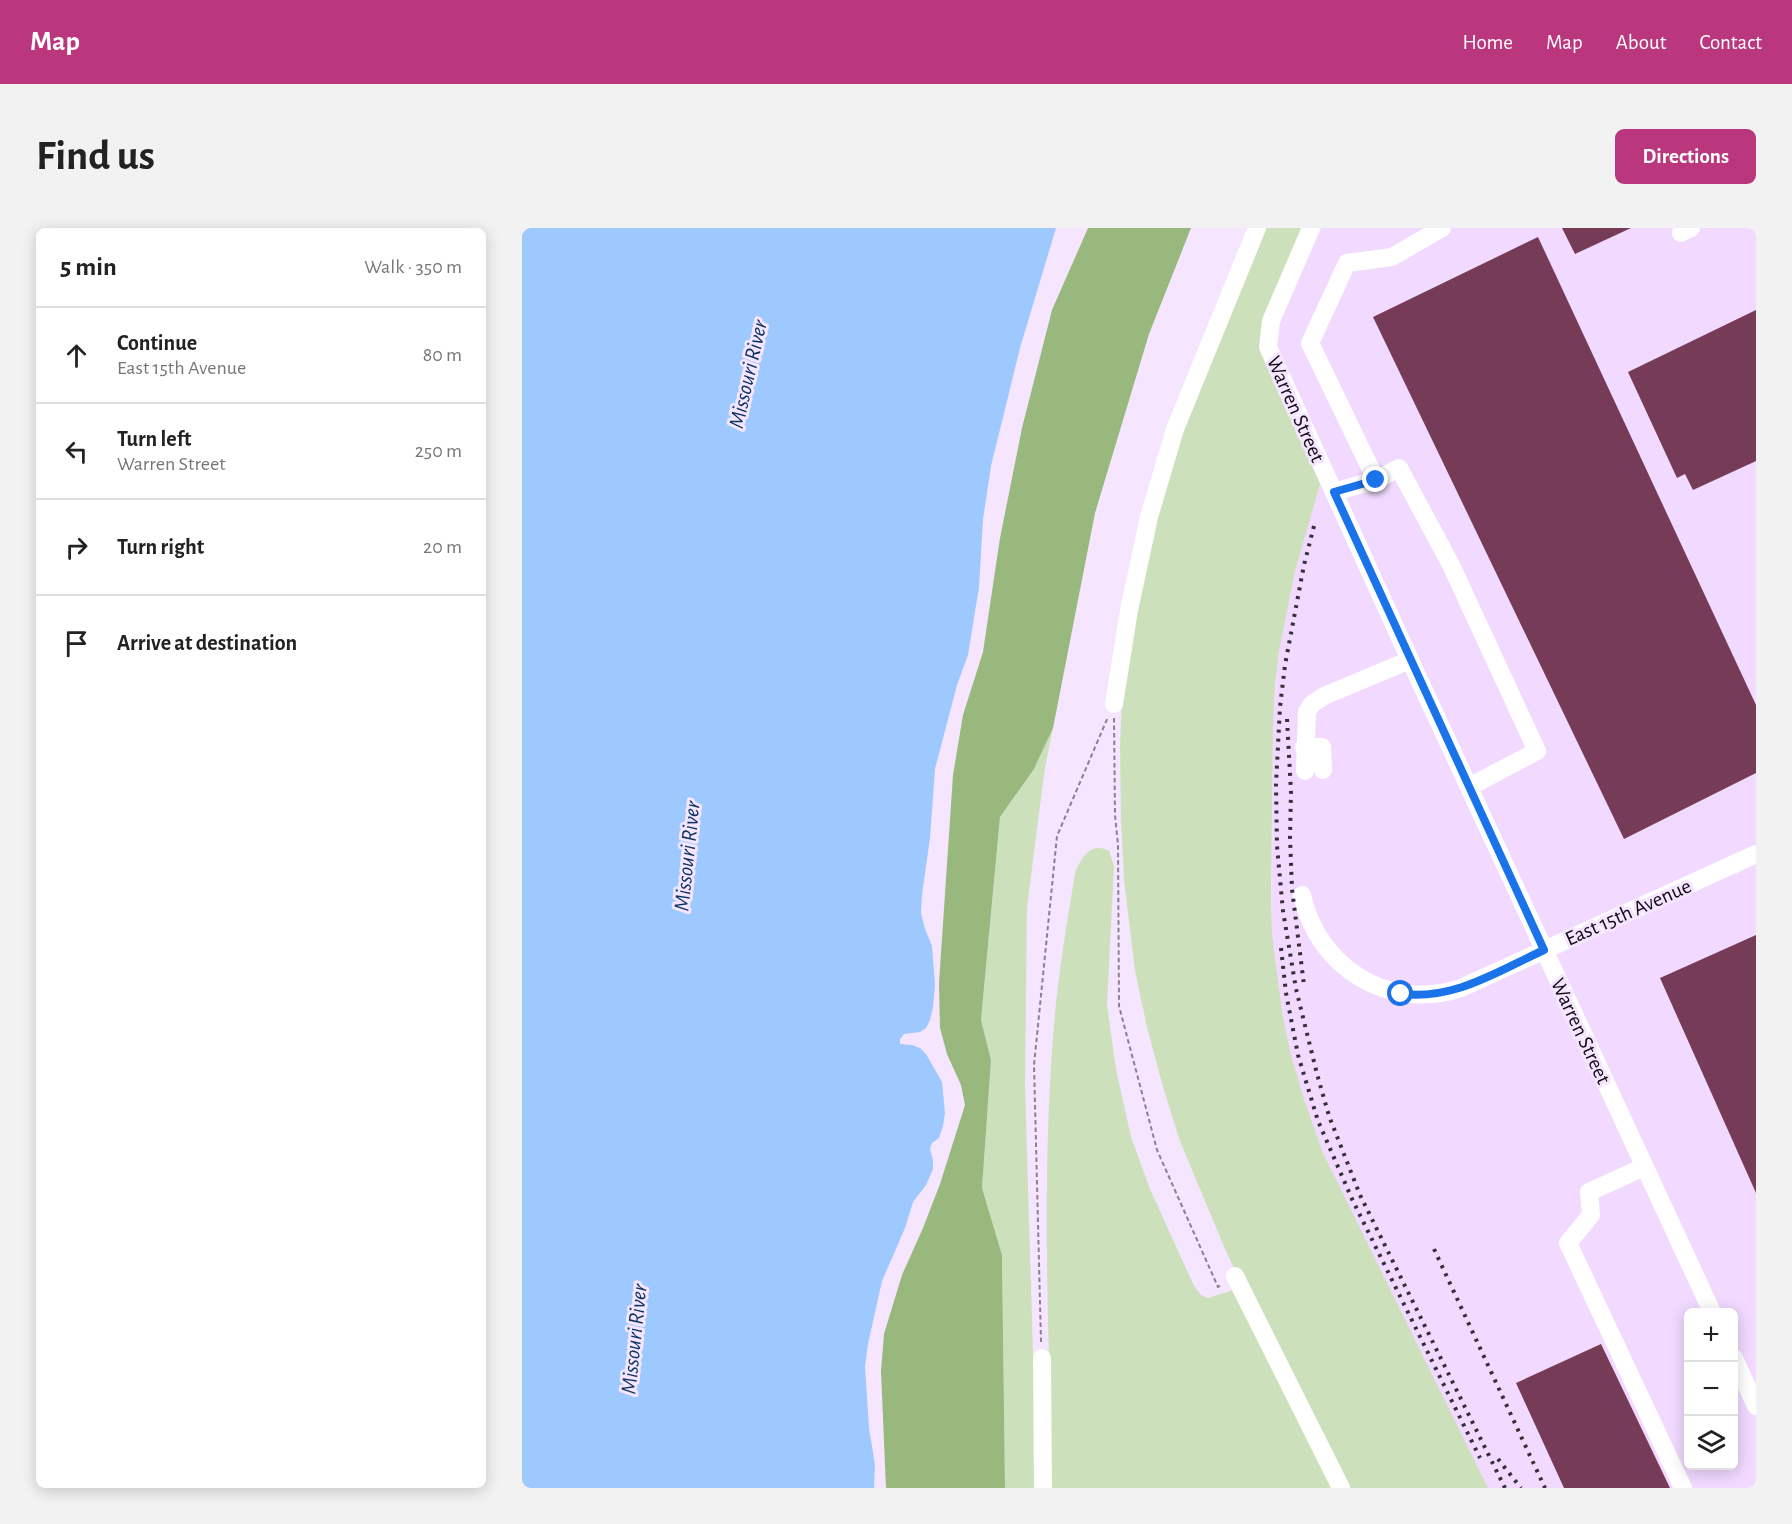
<!DOCTYPE html>
<meta charset="utf-8">
<style>
body{margin:0;font-family:"Alegreya Sans",sans-serif;background:#f2f2f2;color:#222}
.controls{position:absolute;right:18px;bottom:18px;display:grid;overflow:hidden;border-radius:9px;box-shadow:0 3px 15px #0003}
.controls button{width:54px;height:54px;display:grid;place-items:center;padding:0;border:0;border-bottom:2px solid #e0e0e0;background:#fff;color:#222;font:30px sans-serif}
.stop{position:absolute;width:18px;height:18px;margin:-14px;border:4px solid #1a73e8;border-radius:50%;background:#fff}
.stop.end{background:#1a73e8;border-color:#fff;box-shadow:0 2px 6px #0008}
.list{margin:0;padding:0;list-style:none}
h2{display:flex;justify-content:space-between;align-items:center;height:78px;margin:0;padding:0 24px;font-size:26px}
h2 small{font-size:20px;font-weight:400;color:#767676}
.list li{display:grid;grid-template-columns:39px 1fr auto;gap:18px;align-items:center;box-sizing:border-box;height:96px;padding:0 24px;border-top:2px solid #e0e0e0}
.list b{display:block;font-size:22px;white-space:nowrap}
.list p{margin:0;font-size:20px;white-space:nowrap;color:#767676}
.list em{font-size:20px;font-style:normal;color:#767676}
.icon{flex:none;width:33px;height:33px;fill:none;stroke:currentColor;stroke-width:2;stroke-linecap:round;stroke-linejoin:round}
.map{position:relative;flex:none;width:1234px;height:1260px;overflow:hidden;border-radius:9px}
header{display:flex;align-items:center;gap:36px;box-sizing:border-box;height:84px;padding:0 30px;background:#bb377d;color:#fff}
header strong{font-size:28px}
nav{display:flex;gap:33px;margin-inline-start:auto;font-size:21px}
.intro{display:flex;align-items:center;justify-content:space-between;box-sizing:border-box;height:144px;padding:0 36px}
h1{margin:0;font-size:42px}
.button{padding:15px 27px;border-radius:9px;background:#bb377d;color:#fff;font-size:21px;font-weight:700}
main{display:flex;gap:36px;padding:0 36px}
aside{flex:1;background:#fff;border-radius:9px;box-shadow:0 3px 15px #0003}
.map>svg:first-child{display:block}
</style>
<header>
<strong>Map</strong>
<nav><a>Home</a><a>Map</a><a>About</a><a>Contact</a></nav>
</header>
<div class="intro"><h1>Find us</h1><a class="button">Directions</a></div>
<main>
<aside>
<h2>5 min<small>Walk · 350 m</small></h2>
<ul class="list">
<li><svg class="icon" aria-label="ahead" viewBox="0 0 24 24"><path d="M12 20V5M6 11l6-6 6 6"/></svg><div><b>Continue</b><p>East 15th Avenue</p></div><em>80 m</em></li>
<li><svg class="icon" aria-label="left" viewBox="0 0 24 24"><path d="M17 20v-9H6M10 6l-5 5 5 5"/></svg><div><b>Turn left</b><p>Warren Street</p></div><em>250 m</em></li>
<li><svg class="icon" aria-label="right" viewBox="0 0 24 24"><path d="M7 20v-9h11M14 6l5 5-5 5"/></svg><div><b>Turn right</b></div><em>20 m</em></li>
<li><svg class="icon" aria-label="arrive" viewBox="0 0 24 24"><path d="M6 21V4h12l-3 4 3 4H6"/></svg><div><b>Arrive at destination</b></div></li>
</ul>
</aside>
<div class="map">
<svg width="1234" height="1260" viewBox="0 0 1234 1260">
<rect width="100%" height="100%" fill="#f5e5fe"/>
<path fill="#f1d9ff" fill-rule="evenodd" d="M800 0H1234V1260H966L828 982 801 925 782 871 768 823 760 783 750 707 751 496 757 423 767 372 773 343 799 253 746 119ZM1166 1084H1212V1238H1166Z"/>
<path fill="#cce1bb" d="M738 0H782L741 102 799 253 773 343 757 423 753 458 751 496 749 670 750 707 760 783 768 823 782 871 801 925 966 1260H483L480 1027 460 960 469 832 459 792 478 589 512 541 531 500 523 539 505 679 503 857 511 1125 513 1134 527 1132C524 1025 523 916 531 809 535 754 544 700 553 646 558 631 569 613 587 623L592 638 585 777 594 841 609 909 628 961 672 1058 679 1067 686 1070 721 1059 703 1021 658 913 641 859 625 799 613 743 602 652 599 590 598 518 600 472 618 350 656 210Z"/>
<path fill="#98b87d" d="M566 0H669L627 106 573 285 531 500 512 541 478 589 459 792 469 832 460 960 480 1027 483 1260H364L359 1143 362 1106 380 1047 401 1000 418 956 443 877 439 857 425 826 418 800 417 755 431 547 441 487 461 424 478 310 500 200 530 82Z"/>
<path fill="#9ec9ff" d="M0 0H534L498 120 469 238 461 291 457 359 446 427 435 457 413 541 408 610 400 667 399 685 403 701 410 718 413 757 411 779 408 792 404 800 398 804 382 806 378 811V816L390 817 398 820 404 826 420 854 423 885 421 898 417 910 410 915 408 921 411 932V941L404 957 391 974 383 1000 360 1053 346 1116 343 1139 347 1200 353 1237 352 1260H0Z"/>
<g fill="#753b57">
<path d="M1040 0H1109L1053 26Z"/>
<path d="M1016 9 1234 477V545L1102 611 851 89Z"/>
<path d="M1234 82V233L1171 262 1163 246 1155 250 1106 144Z"/>
<path d="M1234 707V965L1138 750Z"/>
<path d="M1079 1116 1148 1260H1042L994 1155Z"/>
</g>
<g fill="none" stroke-linecap="round" stroke-linejoin="round">
<g stroke="#8b7f92" stroke-width="2" stroke-dasharray="4.5 3" stroke-linecap="butt">
<path d="M592 490 593 587 596 617 597 778 635 922 696 1059 700 1056"/>
<path d="M519 1114 512 837 535 608 586 489"/>
</g>
<g stroke="#fff" stroke-width="18">
<path d="M789 0 749 93 746 119 888 432 1190 1084"/>
<path d="M1159 5 1169 0"/>
<path d="M854 252 788 115 825 35 870 29 920 0"/>
<path d="M812 264 854 252 877 240 929 337 1015 523 947 559"/>
<path d="M592 476 607 382 627 289 653 201 735 0"/>
<path d="M782 519H800L801 542"/>
<path d="M783 543 785 484 790 476 802 468 888 432"/>
<path d="M780 667C796 740 867 784 939 760L1234 626"/>
<path d="M1122 939 1067 964 1069 987 1046 1015 1161 1260"/>
<path d="M713 1048 819 1260"/>
<path d="M520 1130 521 1260"/>
<path d="M1212 1130 1234 1178"/>
</g>
<g stroke="#362e3a" stroke-width="4" stroke-dasharray="3 6" stroke-linecap="butt">
<path d="M792 298 782 337 763 437 758 479 754 556 755 618 761 683 774 761 795 846 807 888 838 967 983 1260"/>
<path d="M765 491 769 564 768 609 770 661 782 757"/>
<path d="M759 720 764 765 776 827 796 893 830 971 958 1230"/>
<path d="M912 1021 1023 1260"/>
<path d="M976 1231 999 1260"/>
</g>
</g>
<g fill="none" stroke-linecap="round" stroke-linejoin="round">
<path stroke="#1a73e8" stroke-width="8" d="M854 252 812 264 1022 722C974 744 933 772 879 766"/>
</g>
<g text-anchor="middle" stroke-width="6" stroke-linejoin="round" paint-order="stroke">
<g font-size="21" fill="#100913" stroke="#f5e5fe">
<text transform="translate(774 181) rotate(66)" y="7">Warren Street</text>
<text transform="translate(1106 684) rotate(-24)" y="7">East 15th Avenue</text>
<text transform="translate(1059 803) rotate(65)" y="7">Warren Street</text>
</g>
<g font-size="22" font-style="italic" fill="#083363" stroke="#f5e5fe">
<text transform="translate(225 146) rotate(-77)" y="8">Missouri River</text>
<text transform="translate(164 628) rotate(-84)" y="8">Missouri River</text>
<text transform="translate(111 1111) rotate(-84)" y="8">Missouri River</text>
</g>
</g>
</svg>
<div class="controls">
<button>+</button>
<button>−</button>
<button><svg class="icon" aria-label="layers" viewBox="0 0 24 24"><path d="M12 4l9 5-9 5-9-5zM3 14l9 5 9-5"/></svg></button>
</div>
<div class="stop" style="left:879px;top:766px"></div>
<div class="stop end" style="left:854px;top:252px"></div>
</div>
</main>
